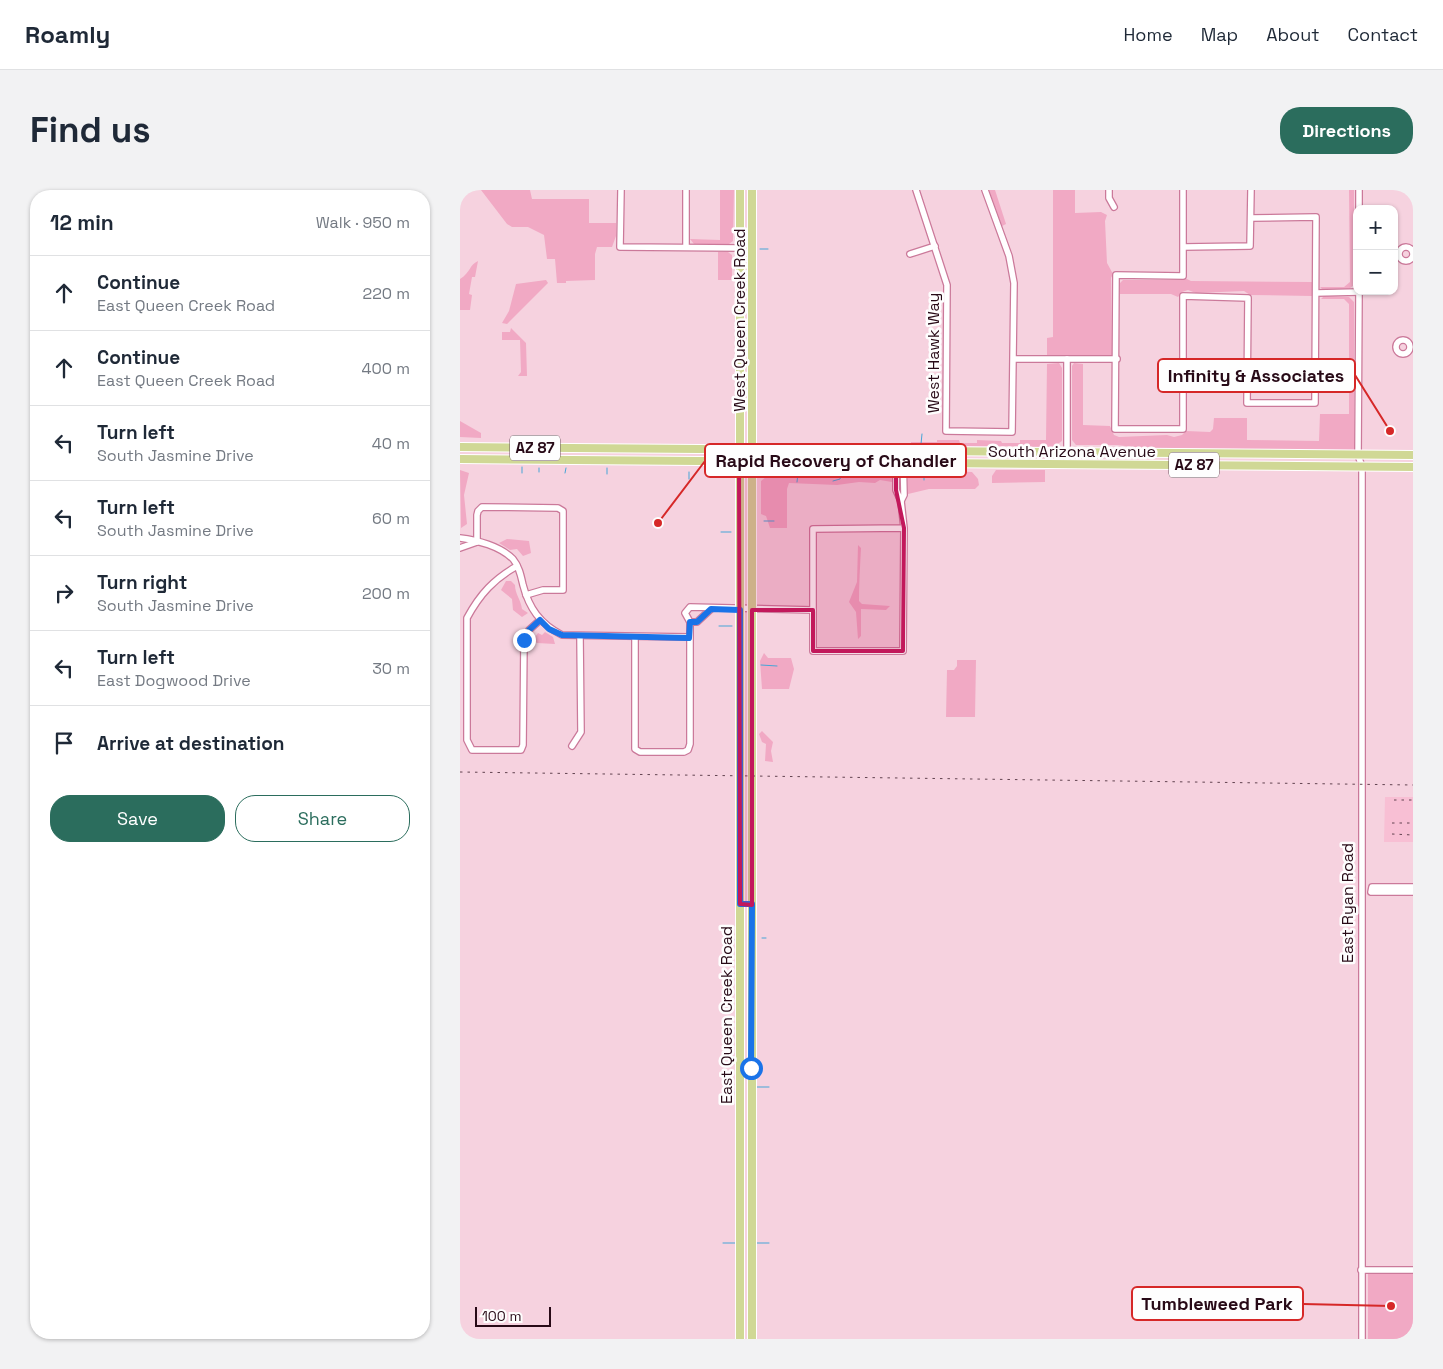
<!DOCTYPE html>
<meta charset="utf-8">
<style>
body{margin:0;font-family:"Space Grotesk",sans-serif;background:#f2f2f3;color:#1f2937}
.controls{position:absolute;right:15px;top:15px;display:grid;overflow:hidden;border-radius:10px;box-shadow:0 1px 4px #0004}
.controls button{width:45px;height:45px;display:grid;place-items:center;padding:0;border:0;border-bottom:1px solid #e0e1e3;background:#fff;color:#1f2937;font:25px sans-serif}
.scale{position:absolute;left:15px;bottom:12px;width:76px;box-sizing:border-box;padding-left:5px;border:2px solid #280a17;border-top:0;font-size:14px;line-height:18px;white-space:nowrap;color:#280a17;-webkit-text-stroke:4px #fefefe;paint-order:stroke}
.stop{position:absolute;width:15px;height:15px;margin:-11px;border:4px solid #1a73e8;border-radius:50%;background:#fff}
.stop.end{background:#1a73e8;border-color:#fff;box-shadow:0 1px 5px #0008}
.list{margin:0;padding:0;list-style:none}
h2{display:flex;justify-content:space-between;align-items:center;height:65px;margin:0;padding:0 20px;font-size:21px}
h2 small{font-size:16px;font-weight:400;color:#747a83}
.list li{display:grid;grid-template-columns:32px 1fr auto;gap:15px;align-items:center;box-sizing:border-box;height:75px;padding:0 20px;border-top:1px solid #e0e1e3}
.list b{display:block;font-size:19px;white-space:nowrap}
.list p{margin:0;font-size:16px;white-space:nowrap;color:#747a83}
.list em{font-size:16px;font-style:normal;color:#747a83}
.actions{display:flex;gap:10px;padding:15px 20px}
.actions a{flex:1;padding:11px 0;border:1px solid #2b6d5d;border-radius:20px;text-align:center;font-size:18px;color:#2b6d5d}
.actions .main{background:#2b6d5d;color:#fff}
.icon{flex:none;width:28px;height:28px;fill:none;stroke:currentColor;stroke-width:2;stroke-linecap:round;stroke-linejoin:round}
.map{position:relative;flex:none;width:953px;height:1149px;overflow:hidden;border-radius:20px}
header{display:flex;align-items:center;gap:30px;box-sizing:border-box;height:70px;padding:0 25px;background:#fff;border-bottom:1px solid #e0e1e3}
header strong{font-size:24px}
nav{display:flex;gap:28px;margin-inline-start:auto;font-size:18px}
.intro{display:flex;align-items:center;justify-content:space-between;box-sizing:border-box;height:120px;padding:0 30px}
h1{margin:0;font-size:35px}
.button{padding:12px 22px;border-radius:20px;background:#2b6d5d;color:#fff;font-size:18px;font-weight:700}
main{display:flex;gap:30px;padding:0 30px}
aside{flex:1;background:#fff;border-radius:20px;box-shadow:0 1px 4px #0004}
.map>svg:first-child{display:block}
</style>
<header>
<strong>Roamly</strong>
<nav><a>Home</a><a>Map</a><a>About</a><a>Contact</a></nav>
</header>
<div class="intro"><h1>Find us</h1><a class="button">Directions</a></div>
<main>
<aside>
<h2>12 min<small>Walk · 950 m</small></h2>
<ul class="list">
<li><svg class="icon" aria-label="ahead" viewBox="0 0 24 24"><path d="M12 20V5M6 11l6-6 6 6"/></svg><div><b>Continue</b><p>East Queen Creek Road</p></div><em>220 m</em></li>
<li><svg class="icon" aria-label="ahead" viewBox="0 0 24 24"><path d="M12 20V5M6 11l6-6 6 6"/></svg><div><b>Continue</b><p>East Queen Creek Road</p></div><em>400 m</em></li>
<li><svg class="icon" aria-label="left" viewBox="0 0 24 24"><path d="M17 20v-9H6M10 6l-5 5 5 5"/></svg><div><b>Turn left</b><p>South Jasmine Drive</p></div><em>40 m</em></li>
<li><svg class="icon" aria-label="left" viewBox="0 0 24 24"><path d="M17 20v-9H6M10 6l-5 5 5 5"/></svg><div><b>Turn left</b><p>South Jasmine Drive</p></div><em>60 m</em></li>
<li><svg class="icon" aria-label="right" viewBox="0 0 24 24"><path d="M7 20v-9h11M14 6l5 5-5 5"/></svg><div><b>Turn right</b><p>South Jasmine Drive</p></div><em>200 m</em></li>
<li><svg class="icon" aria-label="left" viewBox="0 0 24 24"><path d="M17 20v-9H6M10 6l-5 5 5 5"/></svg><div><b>Turn left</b><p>East Dogwood Drive</p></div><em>30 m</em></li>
<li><svg class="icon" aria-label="arrive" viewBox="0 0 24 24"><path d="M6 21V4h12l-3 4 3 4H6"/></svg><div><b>Arrive at destination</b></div></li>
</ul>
<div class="actions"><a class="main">Save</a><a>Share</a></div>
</aside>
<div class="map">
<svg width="953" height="1149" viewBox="0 0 953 1149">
<rect width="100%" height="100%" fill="#f6d2df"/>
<path fill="#f8bfd4" d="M925 607H953V652H924Z"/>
<g fill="#f1a9c4">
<path d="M21 0H70L72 9H129V33H156V46L152 57H137L135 64V90L106 91V93H97L95 69H87L84 45 68 37H52L47 34Z"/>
<path d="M260 0H274L273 51 269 54H234L230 49 260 50Z"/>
<path d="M529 0H535L546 34 542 36Z"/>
<path d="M593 0H615V23L641 22 647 25 645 31 647 73 653 84 651 88 652 166H587V148L593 147Z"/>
<path d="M889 0H894V95L889 99H862L860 97H884L890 92Z"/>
<path d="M258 62H268L272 65V90H258Z"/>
<path d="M18 71 15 87H12L9 104 12 105 10 120H0V89C11 82 9 75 18 71Z"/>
<path d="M725 88 731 91 852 92V106L790 105 784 101 736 103 728 100 722 102 718 107 711 104H660V93L663 90H720Z"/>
<path d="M86 90 88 93 47 134 42 133 49 121 56 94Z"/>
<path d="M864 106 889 107 894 112V260L681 258 657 255H616L612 250V176L614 173 623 174V235L650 236 654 245 659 247 707 245 714 247 722 245 726 241 750 242 753 239 754 228H787V250L859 251 860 224H889V114L884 109H861Z"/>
<path d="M51 138 66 153 67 186H58L61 182 60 150H42V142H50Z"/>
<path d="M599 173 602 178V251L593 257 451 256V252H477V250H499L500 253H517V250L541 251 542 253H560V250H586L587 174Z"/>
<path d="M0 231 21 243V248L0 247Z"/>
<path d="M350 278 433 281 432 292 420 290 415 293 399 292 377 295 329 293 327 299V338H310L306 326 301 324V291L314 280 340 281Z"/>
<path d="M449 279 512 282 518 289 519 295 515 299H469L448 304 447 280Z"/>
<path d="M0 280 9 283 4 305 7 334 1 338Z"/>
<path d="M536 280H585V292L532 293V286Z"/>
<path d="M47 349 69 351 71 363 63 366 57 359 50 360 39 353Z"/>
<path d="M398 355 401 358C400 377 399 394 399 411L402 414 430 416 426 420 401 419V446L398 449 396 422 389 412 397 392Z"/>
<path d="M46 391H51L55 395C55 404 61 410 62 419L68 423 62 427 53 420 52 409 41 400Z"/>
<path d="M85 442 93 447 95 454 77 453 73 450 78 443 82 445Z"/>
<path d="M304 463 308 468H331L334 479 329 499H302L300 471Z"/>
<path d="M497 470H516L515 527H486L487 480H494L497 476Z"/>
<path d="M302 541 313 552 311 561 313 572 305 571 306 554 302 552 299 544Z"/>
<rect x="908" y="1083" width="45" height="66"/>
</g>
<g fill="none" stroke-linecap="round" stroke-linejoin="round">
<g stroke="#47a5d7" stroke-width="1">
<path d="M300 59H308"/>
<path d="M461 254 462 244"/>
<path d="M79 282V278"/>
<path d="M62 283V277"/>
<path d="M105 283 106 278"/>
<path d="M147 284V278"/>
<path d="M229 289V282"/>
<path d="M464 290V282"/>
<path d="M373 291 380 289 383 281"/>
<path d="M337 292 338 283"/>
<path d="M304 331H314"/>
<path d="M261 342H271"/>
<path d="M259 436H272"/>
<path d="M301 475 317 476"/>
<path d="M302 748H306"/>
<path d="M266 750H274"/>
<path d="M297 897H309"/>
<path d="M263 902H274"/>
<path d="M263 1053H275"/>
<path d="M297 1053H309"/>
</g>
<defs>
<g id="minor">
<path d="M161 0 160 57 281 58"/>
<path d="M456 0 487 95 486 241 552 242 554 93 549 66 525 0"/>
<path d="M649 0V8L654 17"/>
<path d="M723 0V86L656 85 655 239H723V106L788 108 787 213H855L856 27 791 28"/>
<path d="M899 19V0"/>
<path d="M226 57V0"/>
<path d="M724 57 790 56 791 0"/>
<circle cx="946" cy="64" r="7"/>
<path d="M450 64 475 56"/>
<path d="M899 101 898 265 902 277V1149"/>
<path d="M856 103 899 102"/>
<circle cx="943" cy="157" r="7"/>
<path d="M554 169H657"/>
<path d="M607 169V275"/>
<path d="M436 261V300L441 311"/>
<path d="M443 261 444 305 441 311 444 338 443 461H353V339L444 338"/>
<path d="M0 348C17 350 40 356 53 369 59 376 61 386 63 395 69 418 80 434 102 445L229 447"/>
<path d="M17 352V325L18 321 22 317 98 318 103 321V400H83L66 405"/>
<path d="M0 358 17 352"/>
<path d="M57 376C34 389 20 404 7 428V550L12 560H61L63 555 64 450 69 440 80 430"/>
<path d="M251 419 237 432H230L225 423 230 417 353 420"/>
<path d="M175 447V559L180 562H224L228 560 230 554V432"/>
<path d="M112 556 121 542 120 447"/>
<path d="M953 697H912L911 702H953"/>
<path d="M901 1080H953"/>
</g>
<g id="major">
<path d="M0 257 953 265"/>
<path d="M0 269 953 277"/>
<path d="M280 1149V0"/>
<path d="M292 1149V0"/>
</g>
</defs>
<use href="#minor" stroke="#cb799a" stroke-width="8"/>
<use href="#major" stroke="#fff" stroke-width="10"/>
<use href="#minor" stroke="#fff" stroke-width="5.5"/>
<use href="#major" stroke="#d0d895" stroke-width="8"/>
<g stroke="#624350" stroke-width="1" stroke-dasharray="2.5 5" stroke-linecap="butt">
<path d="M0 582 953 595"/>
<path d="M934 610H953"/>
<path d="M932 633H953"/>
<path d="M932 644 953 645"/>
</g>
</g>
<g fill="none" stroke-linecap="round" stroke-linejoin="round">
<path stroke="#1a73e8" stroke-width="6" d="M64 450 69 440 80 430 89 439 102 445 229 448 230 432H237L251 419 280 420V714H292L291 878"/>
</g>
<path fill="#c2185b" fill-opacity="0.2" stroke="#c2185b" stroke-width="4" stroke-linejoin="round" d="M294 260 436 261V300L444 338 443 461H353V420H292V715L280 714 279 272H294Z"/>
<g text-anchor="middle" stroke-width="5" stroke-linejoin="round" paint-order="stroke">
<g fill="#fefefe" stroke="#68535c" stroke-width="1">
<rect x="50" y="245.5" width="50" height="25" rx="4"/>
<rect x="709" y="262.5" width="50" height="25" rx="4"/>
</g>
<g font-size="15" font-weight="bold" fill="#280a17">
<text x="75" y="263">AZ 87</text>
<text x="734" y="280">AZ 87</text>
</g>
<g font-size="16" fill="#280a17" stroke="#fefefe">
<text transform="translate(279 130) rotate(-90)" y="6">West Queen Creek Road</text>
<text transform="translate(473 163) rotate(-90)" y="6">West Hawk Way</text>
<text x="612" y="267">South Arizona Avenue</text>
<text transform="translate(887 713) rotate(-90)" y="6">East Ryan Road</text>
<text transform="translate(266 825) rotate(-90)" y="6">East Queen Creek Road</text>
</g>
</g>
<path fill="none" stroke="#d62828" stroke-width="2" d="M930 241L895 185M198 333L245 271M931 1116L843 1114"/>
<g fill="#d62828" stroke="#fefefe" stroke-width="2">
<circle cx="930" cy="241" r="5"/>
<circle cx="198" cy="333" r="5"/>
<circle cx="931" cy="1116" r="5"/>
</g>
<g fill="#fefefe" stroke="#d62828" stroke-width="2">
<rect x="698" y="169" width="197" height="33" rx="5"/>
<rect x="245" y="254" width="261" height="33" rx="5"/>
<rect x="672" y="1097" width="171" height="33" rx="5"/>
</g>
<g font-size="18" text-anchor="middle" font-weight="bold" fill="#280a17">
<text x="796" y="192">Infinity &amp; Associates</text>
<text x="376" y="277">Rapid Recovery of Chandler</text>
<text x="757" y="1120">Tumbleweed Park</text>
</g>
</svg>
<div class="controls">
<button>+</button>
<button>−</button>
</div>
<div class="scale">100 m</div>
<div class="stop" style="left:291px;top:878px"></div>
<div class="stop end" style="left:64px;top:450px"></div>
</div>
</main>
